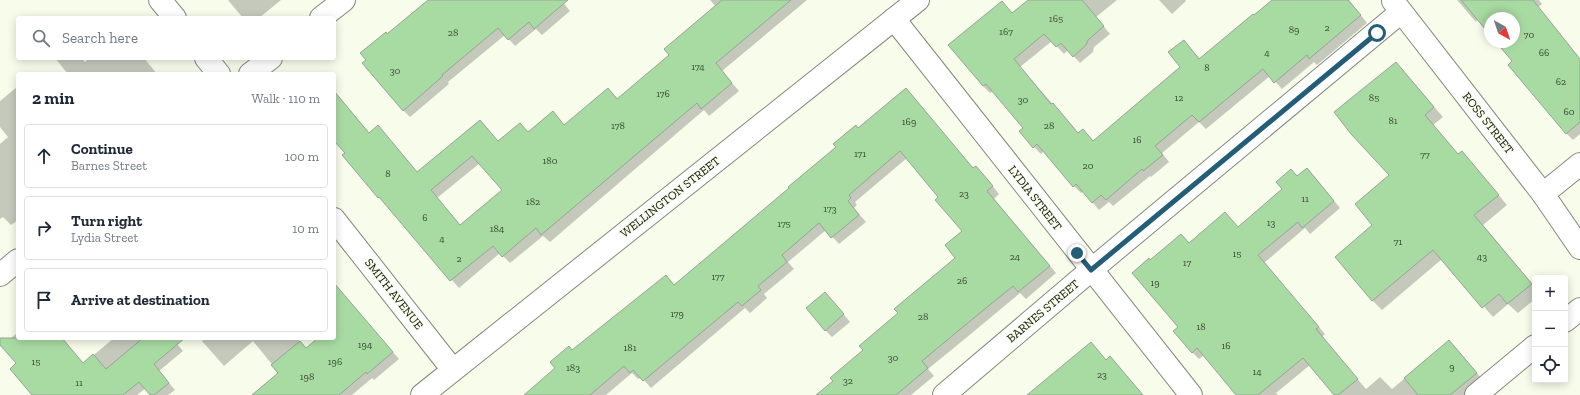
<!DOCTYPE html>
<meta charset="utf-8">
<style>
body{margin:0;font-family:"Zilla Slab",serif;background:#f6f6f7;color:#1f2937}
.controls{position:absolute;right:12px;bottom:12px;display:grid;overflow:hidden;border-radius:4px;box-shadow:0 2px 10px #0003}
.controls button{width:36px;height:36px;display:grid;place-items:center;padding:0;border:0;border-bottom:1px solid #e0e1e3;background:#fff;color:#1f2937;font:20px sans-serif}
.compass{position:absolute;left:1484px;top:12px;width:36px;height:36px;border-radius:50%;background:#fff;box-shadow:0 2px 10px #0003;rotate:140deg}
.stop{position:absolute;width:12px;height:12px;margin:-9px;border:3px solid #245d77;border-radius:50%;background:#fff}
.stop.end{background:#245d77;border-color:#fff;box-shadow:0 1px 4px #0008}
.list{margin:0;padding:0;list-style:none}
h2{display:flex;justify-content:space-between;align-items:center;height:52px;margin:0;padding:0 16px;font-size:17px}
h2 small{font-size:13px;font-weight:400;color:#747a83}
.list li{display:grid;grid-template-columns:26px 1fr auto;gap:12px;align-items:center;box-sizing:border-box;height:64px;margin:0 8px 8px;padding:0 8px;border:1px solid #e0e1e3;border-radius:4px}
.list b{display:block;font-size:15px;white-space:nowrap}
.list p{margin:0;font-size:13px;white-space:nowrap;color:#747a83}
.list em{font-size:13px;font-style:normal;color:#747a83}
.icon{flex:none;width:22px;height:22px;fill:none;stroke:currentColor;stroke-width:2;stroke-linecap:round;stroke-linejoin:round}
.map{position:relative;flex:none;width:1580px;height:395px;overflow:hidden}
.search{position:absolute;background:#fff;box-shadow:0 2px 10px #0003;left:16px;top:16px;width:320px;height:44px;display:flex;align-items:center;gap:10px;box-sizing:border-box;padding:0 14px;border-radius:4px;color:#747a83;font-size:15px}
.panel{position:absolute;background:#fff;box-shadow:0 2px 10px #0003;left:16px;top:72px;width:320px;height:268px;border-radius:4px}
.map>svg:first-child{display:block}
</style>
<div class="map">
<svg width="1580" height="395" viewBox="0 0 1580 395">
<rect width="100%" height="100%" fill="#f7fceb"/>
<g fill="#0003" fill-rule="evenodd">
<path d="M228 0H281L259 18H243Z"/>
<path d="M429 0H561L570 11 542 35 536 29 515 46 505 35 448 82 449 84 410 117 403 110 387 35Z"/>
<path d="M710 0H807L722 71 739 91 709 116 704 110 550 242 543 236 510 263 500 253 459 288 343 156 346 153 334 139V91L370 134 378 127 418 173 499 142 528 133 553 113 565 126 608 89 618 99 670 55 716 7ZM480 163 503 190 461 226 437 198Z"/>
<path d="M1030 0H1117L1096 17 1110 34 1094 47 1093 52 1080 63 1068 50 1064 54 1052 41 1020 67 1079 134 1093 142 1182 67 1190 48 1200 59 1273 0H1349L1367 23 1317 65 1314 62 1282 89 1270 76 1206 129 1199 122 1162 153 1169 162 1151 177 1150 176 1113 206 1109 202 1099 210 1083 191 1081 193 1074 186 1044 151 1041 154 1034 147 1024 128 993 91 990 93 983 86 1013 14Z"/>
<path d="M1159 0H1185L1186 1 1172 14Z"/>
<path d="M1457 0H1539L1542 4 1538 7 1580 59V134L1573 140 1566 133 1514 61 1497 42H1514V18H1490V33L1478 19 1476 22Z"/>
<path d="M55 58H82L85 62 89 58H144L157 74H68Z"/>
<path d="M1405 73 1443 117 1433 125 1458 155 1462 152 1471 162 1507 205 1483 225 1535 287V299L1518 313 1508 304 1493 317 1442 259 1382 310 1372 300 1374 226 1390 176Z"/>
<path d="M17 87 18 220 11 225 3 217 0 219V144L8 137 0 127V101Z"/>
<path d="M859 129 973 169 983 174 999 194 994 199 1056 273 1026 299 1020 293 972 333 928 369 934 376 911 395H826L834 381 899 313 957 258 963 232 940 197 907 158 855 202 857 205 854 208 866 222 839 244 826 230 788 262 794 269 764 294 767 298 750 313 745 308 651 388 641 377 638 379 632 373 606 395H528L557 369 573 351 666 276 675 286Z"/>
<path d="M1314 176 1340 208 1310 234 1305 228 1264 263 1325 334 1322 337 1366 389 1380 377 1392 389 1449 341 1483 380 1465 395H1335L1310 365 1276 393 1278 395H1238L1204 355 1199 359 1192 352 1179 327 1150 261 1189 244 1239 228 1297 177Z"/>
<path d="M334 284 399 359 374 380 372 378 352 395H253L279 373 253 341 224 366 202 341 206 338H297L306 349 320 338H334Z"/>
<path d="M832 300 850 322 832 337 825 330Z"/>
<path d="M18 332V338H62L83 364 114 338H172L183 351 159 371 175 390 168 395H152L146 388 137 395H32L17 363 2 346Z"/>
</g>
<g fill="#a8dba2" stroke="#98a497" fill-rule="evenodd">
<path d="M428 0H568L534 29 529 22 508 40 498 28 442 75 443 76 403 111 362 63 366 60 360 53 386 32 387 34Z"/>
<path d="M722 0H791L716 63 732 83 701 109 697 103 541 235 536 228 502 257 493 246 450 281 379 197 378 198 342 155 345 153 334 141V91L369 133 378 125 417 172 480 120 498 141 520 123 528 132 553 111 564 125 608 88 617 99 669 55 664 49ZM472 156 502 190 460 225 431 190Z"/>
<path d="M1028 0H1082L1104 26 1088 40 1086 45 1073 57 1061 43 1056 47 1044 34 1014 59 1051 104 1053 103 1078 133 1083 129 1093 141 1180 67 1168 52 1184 40 1199 59 1253 14 1254 15 1272 0H1348L1361 15 1309 59 1307 55 1274 83 1263 69 1199 122 1192 115 1155 146 1163 155 1143 171 1142 169 1106 200 1101 195 1092 203 1076 184 1073 187 1037 144 1033 148 1019 131 1023 128 986 84 983 86 948 45 1002 1 1012 13Z"/>
<path d="M1461 0H1533L1580 59V122L1566 134 1508 65 1512 61 1496 42H1514V18H1490V35Z"/>
<path d="M1396 62 1434 107 1425 115 1458 154 1462 151 1499 195 1474 215 1532 284 1507 304 1499 294 1482 308 1433 250 1372 301 1335 257 1372 225 1355 204 1389 175 1351 134 1334 112Z"/>
<path d="M906 88 973 168 976 166 993 186 987 191 1050 266 1018 292 1013 286 964 326 922 361 928 368 896 395H816L833 381 830 378 863 350 859 346 898 313 894 309 955 258 945 245 962 231 935 200 938 197 900 151 849 195 851 198 848 201 859 215 831 238 819 223 782 255 787 262 758 286 761 290 742 306 738 302 643 381 633 370 630 373 624 366 590 395H524L555 368 550 362 569 346 572 350 666 275 674 285 789 188 788 187 836 147 833 144 856 125 858 128Z"/>
<path d="M1307 168 1334 201 1302 228 1298 222 1258 255 1319 327 1316 329 1358 379 1338 395H1334L1303 358 1258 395H1236L1197 348 1192 353 1173 331 1178 327 1132 273 1149 258 1150 260 1181 234 1189 243 1225 212 1238 227 1282 189 1276 182 1291 169 1297 176Z"/>
<path d="M334 283 393 352 367 374 366 372 339 395H252L278 373 271 365 300 341 306 348 318 338H334Z"/>
<path d="M825 292 844 314 825 331 806 308Z"/>
<path d="M0 338H62L83 363 93 354 106 369 143 338H185L154 364 169 383 154 395H150L139 382 123 395H32L10 369 16 363 0 345Z"/>
<path d="M1449 340 1477 373 1450 395H1418L1404 378Z"/>
<path d="M1091 342 1106 360 1110 356 1143 395H1027Z"/>
</g>
<g fill="none" stroke-linecap="round" stroke-linejoin="round">
<defs>
<g id="minor">
<path d="M160 0 175 18"/>
<path d="M1393 1 1543 194 1580 248"/>
<path d="M321 18 344 0"/>
<path d="M894 19 1191 395"/>
<path d="M206 58 219 74"/>
<path d="M250 74 271 58"/>
<path d="M1543 194 1580 164"/>
<path d="M334 219 453 370"/>
<path d="M0 275 18 260"/>
<path d="M1565 321 1580 309"/>
<path d="M944 395 1091 270 1401 12"/>
<path d="M1476 395 1535 346"/>
</g>
<path id="tertiary" d="M422 395 918 0"/>
</defs>
<use href="#minor" stroke="#85897a" stroke-width="24"/>
<use href="#tertiary" stroke="#85897a" stroke-width="24"/>
<use href="#minor" stroke="#fff" stroke-width="22"/>
<use href="#tertiary" stroke="#fff" stroke-width="22"/>
</g>
<g fill="none" stroke-linecap="round" stroke-linejoin="round">
<path stroke="#245d77" stroke-width="5" d="M1077 253 1091 270 1377 33"/>
</g>
<g text-anchor="middle" stroke-width="3" stroke-linejoin="round" paint-order="stroke">
<g font-size="10" fill="#374532">
<text x="1056" y="22">165</text>
<text x="1327" y="31">2</text>
<text x="1294" y="33">89</text>
<text x="1006" y="35">167</text>
<text x="453" y="36">28</text>
<text x="1529" y="38">70</text>
<text x="1267" y="56">4</text>
<text x="1544" y="56">66</text>
<text x="698" y="70">174</text>
<text x="1207" y="71">8</text>
<text x="395" y="74">30</text>
<text x="1561" y="85">62</text>
<text x="663" y="97">176</text>
<text x="1179" y="101">12</text>
<text x="1374" y="101">85</text>
<text x="1023" y="103">30</text>
<text x="1569" y="115">60</text>
<text x="1393" y="124">81</text>
<text x="909" y="125">169</text>
<text x="618" y="129">178</text>
<text x="1049" y="129">28</text>
<text x="1137" y="143">16</text>
<text x="860" y="157">171</text>
<text x="1425" y="158">77</text>
<text x="550" y="164">180</text>
<text x="1088" y="169">20</text>
<text x="388" y="177">8</text>
<text x="964" y="197">23</text>
<text x="1305" y="202">11</text>
<text x="533" y="205">182</text>
<text x="830" y="212">173</text>
<text x="425" y="221">6</text>
<text x="1271" y="226">13</text>
<text x="784" y="227">175</text>
<text x="497" y="232">184</text>
<text x="442" y="242">4</text>
<text x="1398" y="245">71</text>
<text x="1237" y="257">15</text>
<text x="1015" y="260">24</text>
<text x="1482" y="260">43</text>
<text x="459" y="262">2</text>
<text x="1187" y="266">17</text>
<text x="718" y="280">177</text>
<text x="962" y="284">26</text>
<text x="1155" y="286">19</text>
<text x="677" y="317">179</text>
<text x="923" y="320">28</text>
<text x="1201" y="330">18</text>
<text x="365" y="348">194</text>
<text x="1226" y="349">16</text>
<text x="630" y="351">181</text>
<text x="893" y="361">30</text>
<text x="36" y="365">15</text>
<text x="335" y="365">196</text>
<text x="1452" y="370">9</text>
<text x="573" y="371">183</text>
<text x="1257" y="375">14</text>
<text x="1102" y="378">23</text>
<text x="307" y="380">198</text>
<text x="848" y="384">32</text>
<text x="79" y="386">11</text>
</g>
<g font-size="12" fill="#11130d" stroke="#f7fceb">
<text transform="translate(1488 123) rotate(52)" y="4">ROSS STREET</text>
<text transform="translate(670 197) rotate(-38)" y="4">WELLINGTON STREET</text>
<text transform="translate(1035 198) rotate(52)" y="4">LYDIA STREET</text>
<text transform="translate(394 294) rotate(52)" y="4">SMITH AVENUE</text>
<text transform="translate(1043 311) rotate(-40)" y="4">BARNES STREET</text>
</g>
</g>
</svg>
<div class="controls">
<button>+</button>
<button>−</button>
<button><svg class="icon" aria-label="locate" viewBox="0 0 24 24"><circle cx="12" cy="12" r="6"/><path d="M12 2v4M12 18v4M2 12h4M18 12h4"/></svg></button>
</div>
<svg class="compass" viewBox="-18 -18 36 36"><path d="M0-13l5 13h-10z" fill="#e53935"/><path d="M0 13l5-13h-10z" fill="#747a83"/></svg>
<div class="stop" style="left:1377px;top:33px"></div>
<div class="stop end" style="left:1077px;top:253px"></div>
<div class="search"><svg class="icon" aria-label="search" viewBox="0 0 24 24"><circle cx="10" cy="10" r="6"/><path d="M15 15l6 6"/></svg>Search here</div>
<section class="panel">
<h2>2 min<small>Walk · 110 m</small></h2>
<ul class="list">
<li><svg class="icon" aria-label="ahead" viewBox="0 0 24 24"><path d="M12 20V5M6 11l6-6 6 6"/></svg><div><b>Continue</b><p>Barnes Street</p></div><em>100 m</em></li>
<li><svg class="icon" aria-label="right" viewBox="0 0 24 24"><path d="M7 20v-9h11M14 6l5 5-5 5"/></svg><div><b>Turn right</b><p>Lydia Street</p></div><em>10 m</em></li>
<li><svg class="icon" aria-label="arrive" viewBox="0 0 24 24"><path d="M6 21V4h12l-3 4 3 4H6"/></svg><div><b>Arrive at destination</b></div></li>
</ul>
</section>
</div>
